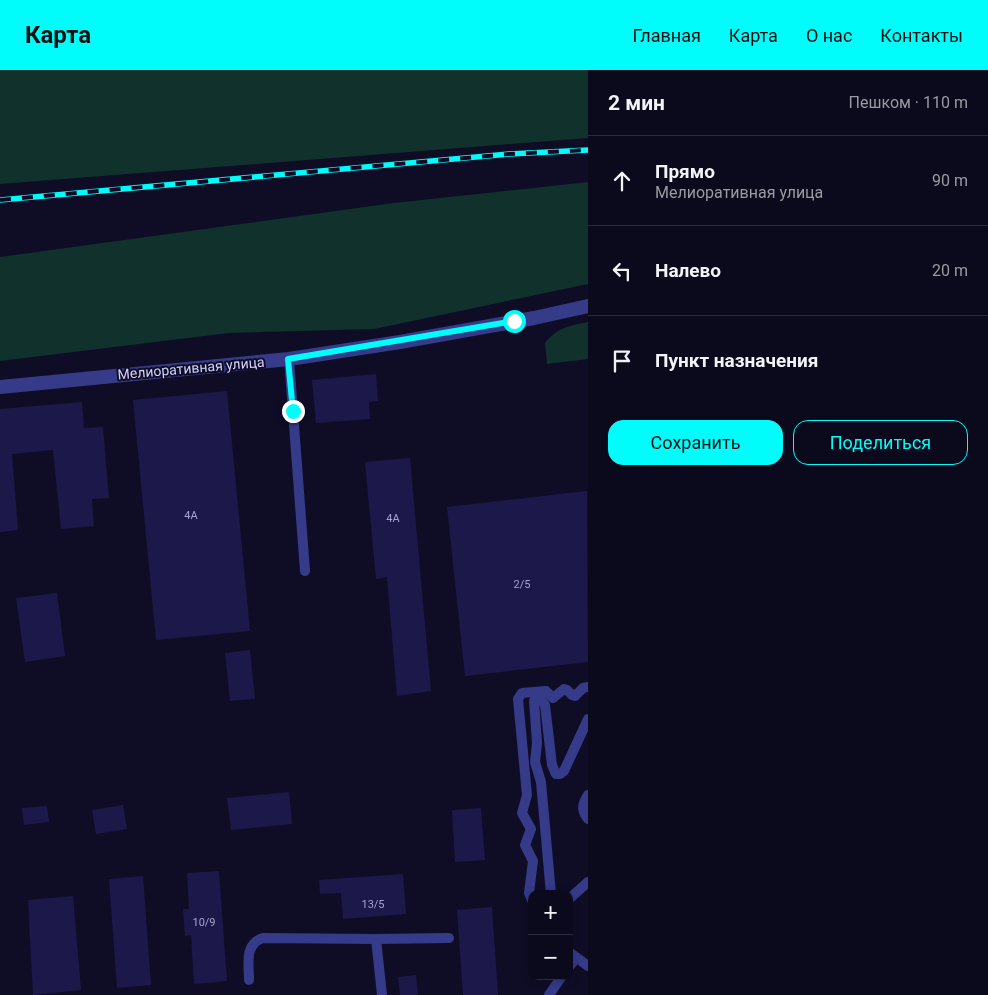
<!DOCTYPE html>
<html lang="ru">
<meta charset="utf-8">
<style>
body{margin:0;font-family:Roboto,sans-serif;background:#141325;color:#f1f3f6}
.controls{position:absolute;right:15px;bottom:15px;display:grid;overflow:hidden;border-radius:10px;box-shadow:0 2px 8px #0003}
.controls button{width:45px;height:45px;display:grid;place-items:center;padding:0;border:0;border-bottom:1px solid #2b2b3b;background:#0b0a1c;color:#f1f3f6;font:25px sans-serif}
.stop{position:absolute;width:15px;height:15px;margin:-11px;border:4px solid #00fdfb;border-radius:50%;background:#fff}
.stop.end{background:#00fdfb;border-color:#fff;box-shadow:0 1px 5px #0008}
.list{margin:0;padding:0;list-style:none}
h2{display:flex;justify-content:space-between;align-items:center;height:65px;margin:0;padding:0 20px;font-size:21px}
h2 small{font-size:16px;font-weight:400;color:#9a9aa3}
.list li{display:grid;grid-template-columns:32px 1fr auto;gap:15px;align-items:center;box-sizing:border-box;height:90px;padding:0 20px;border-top:1px solid #2b2b3b}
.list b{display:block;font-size:19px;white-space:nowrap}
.list p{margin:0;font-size:16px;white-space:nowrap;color:#9a9aa3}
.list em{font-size:16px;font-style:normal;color:#9a9aa3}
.actions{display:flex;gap:10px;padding:15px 20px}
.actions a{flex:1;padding:11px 0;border:1px solid #00fdfb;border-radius:15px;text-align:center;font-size:18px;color:#00fdfb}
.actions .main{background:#00fdfb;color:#111}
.icon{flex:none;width:28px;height:28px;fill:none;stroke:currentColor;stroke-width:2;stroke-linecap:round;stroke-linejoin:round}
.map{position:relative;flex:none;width:588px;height:925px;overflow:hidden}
header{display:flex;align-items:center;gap:30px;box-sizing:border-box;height:70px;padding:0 25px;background:#00fdfb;color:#111}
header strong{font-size:24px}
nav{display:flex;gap:28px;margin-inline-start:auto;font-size:18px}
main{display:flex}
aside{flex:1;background:#0b0a1c}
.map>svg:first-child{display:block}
</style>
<header>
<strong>Карта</strong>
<nav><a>Главная</a><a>Карта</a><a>О нас</a><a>Контакты</a></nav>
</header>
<main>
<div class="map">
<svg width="588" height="925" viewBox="0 0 588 925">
<rect width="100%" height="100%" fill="#0f0d26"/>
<g fill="#10312c">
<path d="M0 0H588V68L0 114Z"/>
<path d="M588 112V214L374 259 229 263 0 291V187L394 133Z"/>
<path d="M588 252V289L547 294 545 273C558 257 569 256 588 252Z"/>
</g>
<g fill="#1c1849">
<path d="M376 304 378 331 369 332 370 349 316 353 312 310Z"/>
<path d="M227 321 250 561 156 570 133 330Z"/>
<path d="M82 332 84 358 103 357 109 428 92 429 94 456 61 459 53 380 12 384 18 460 0 462V339Z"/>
<path d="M410 388 431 621 397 626 387 507 376 509 365 392Z"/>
<path d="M587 421 588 592 465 606 447 437Z"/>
<path d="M57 523 65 586 25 592 16 528Z"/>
<path d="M250 580 255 629 230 631 225 583Z"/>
<path d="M289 722 292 754 231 760 227 728Z"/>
<path d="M123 735 127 759 96 764 92 740Z"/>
<path d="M47 736 49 752 24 755 22 738Z"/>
<path d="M481 738 485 790 455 792 452 740Z"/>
<path d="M219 801 227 911 194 914 191 865 185 866 183 839H189L187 803Z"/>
<path d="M403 804 406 844 343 849 341 823 320 824 319 810Z"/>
<path d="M143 806 151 915 117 918 109 809Z"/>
<path d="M73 826 81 920 33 925 28 830Z"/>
<path d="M492 837 498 925H463L457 840Z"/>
<path d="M416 905 418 925H400L398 907Z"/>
</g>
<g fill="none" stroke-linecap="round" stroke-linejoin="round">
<g stroke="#353a89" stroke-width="10">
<path d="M289 289 305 501"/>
<path d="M588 725C582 734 581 740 588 749"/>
<path d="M551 824 541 712 535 692 537 673 534 631 536 628H540L545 635 552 695 556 704H560L564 701 588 649"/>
<path d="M569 829 588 812"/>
<path d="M532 830 529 823 533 791 525 775 531 759 522 743 527 725 518 629 522 623 546 621 553 628 564 619 567 620 572 625 575 626 583 618 588 617"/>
<path d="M376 869 382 925"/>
<path d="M569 882 588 896"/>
<path d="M569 897 576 888"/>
<path d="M249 910C249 894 244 874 263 868L376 869 449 868"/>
<path d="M549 925 562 906"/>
</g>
<path stroke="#353a89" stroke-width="14" d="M0 317 289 289 400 272 534 248 588 236"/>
<defs>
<path id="rail" d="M0 130 509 84 588 80"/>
</defs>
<use href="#rail" stroke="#00fdfb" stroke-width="5.5"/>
<use href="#rail" stroke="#0f0d26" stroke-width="4" stroke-dasharray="11" stroke-linecap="butt"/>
</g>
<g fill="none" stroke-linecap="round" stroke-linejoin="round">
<path stroke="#00fdfb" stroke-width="6" d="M293 341 288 289 514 251"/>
</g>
<g text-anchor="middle" stroke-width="4" stroke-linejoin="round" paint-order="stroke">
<g font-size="11" fill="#a5a4d2">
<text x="191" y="449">4А</text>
<text x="393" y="452">4А</text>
<text x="522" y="518">2/5</text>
<text x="373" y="838">13/5</text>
<text x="204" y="856">10/9</text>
</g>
<g font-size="14" fill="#d3d2ff" stroke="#0f0d26">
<text transform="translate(191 298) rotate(-5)" y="5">Мелиоративная улица</text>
</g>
</g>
</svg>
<div class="controls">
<button>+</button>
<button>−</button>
</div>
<div class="stop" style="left:514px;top:251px"></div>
<div class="stop end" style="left:293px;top:341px"></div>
</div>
<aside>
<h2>2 мин<small>Пешком · 110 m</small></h2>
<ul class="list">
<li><svg class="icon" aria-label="ahead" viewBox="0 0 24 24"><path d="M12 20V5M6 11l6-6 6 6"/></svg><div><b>Прямо</b><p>Мелиоративная улица</p></div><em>90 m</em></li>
<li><svg class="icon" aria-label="left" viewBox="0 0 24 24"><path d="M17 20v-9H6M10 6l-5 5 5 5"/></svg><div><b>Налево</b></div><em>20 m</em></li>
<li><svg class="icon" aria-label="arrive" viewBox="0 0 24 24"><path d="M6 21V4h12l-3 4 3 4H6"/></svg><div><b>Пункт назначения</b></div></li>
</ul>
<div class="actions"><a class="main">Сохранить</a><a>Поделиться</a></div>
</aside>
</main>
